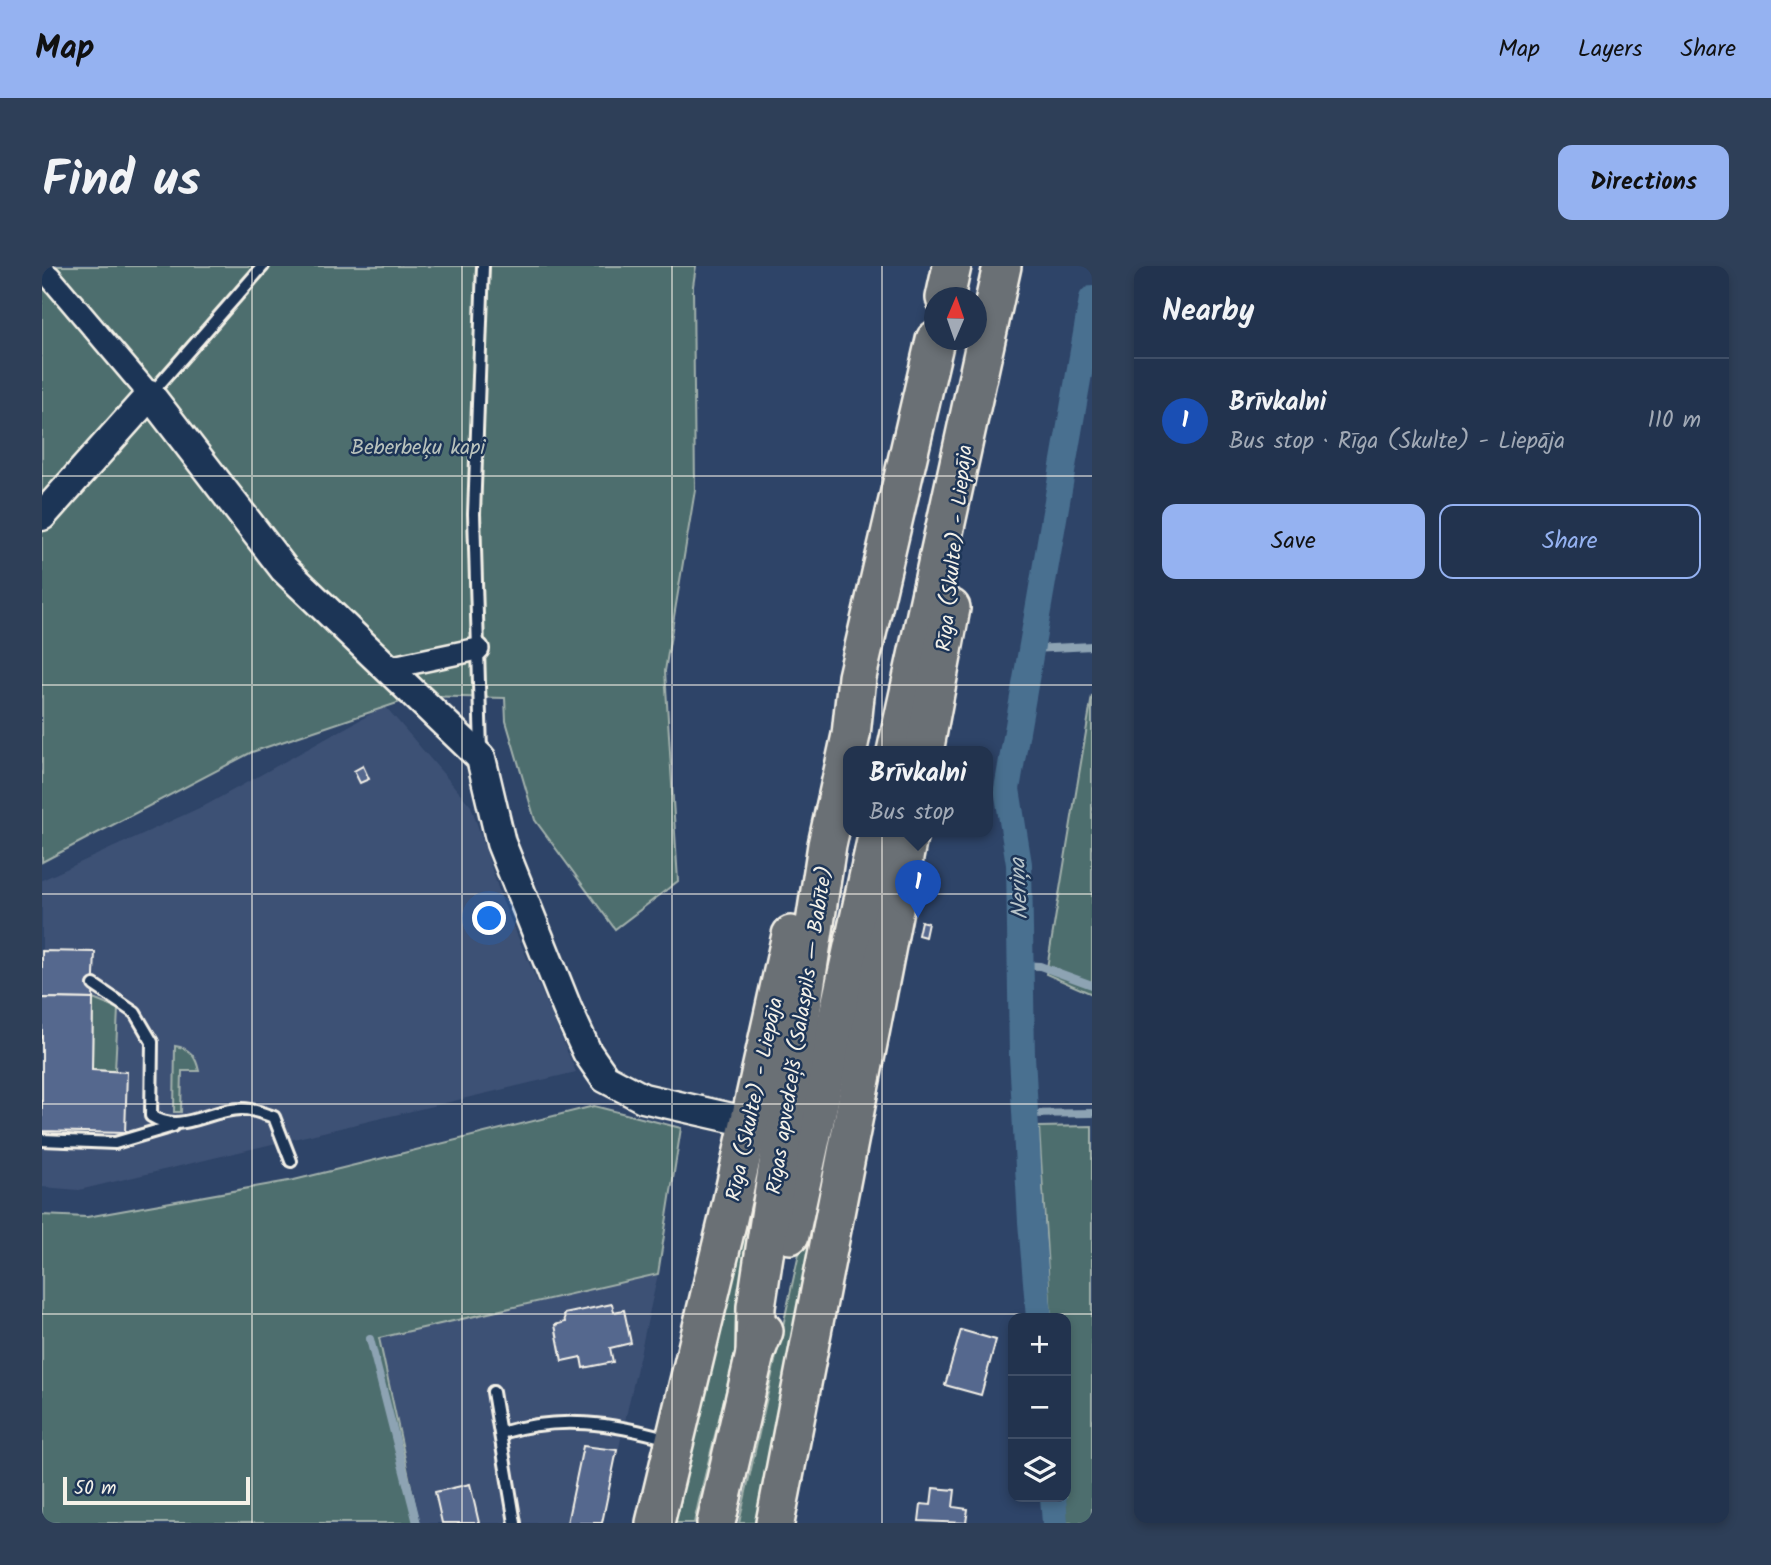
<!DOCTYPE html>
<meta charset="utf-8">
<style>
body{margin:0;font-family:Kalam,sans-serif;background:#2e3f58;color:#f1f3f6}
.controls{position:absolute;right:21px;bottom:21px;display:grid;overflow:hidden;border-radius:14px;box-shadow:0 4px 10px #0003}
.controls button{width:63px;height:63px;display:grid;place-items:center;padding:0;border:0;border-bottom:2px solid #3f4e66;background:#22334e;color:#f1f3f6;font:35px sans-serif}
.compass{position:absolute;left:882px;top:21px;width:63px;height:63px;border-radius:50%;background:#22334e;box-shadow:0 4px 10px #0003;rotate:2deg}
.scale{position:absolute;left:21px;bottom:18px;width:187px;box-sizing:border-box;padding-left:7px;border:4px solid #f4f1e8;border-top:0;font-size:19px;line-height:24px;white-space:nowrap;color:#f4f1e8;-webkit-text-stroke:5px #1d3557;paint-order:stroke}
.you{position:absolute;left:448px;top:653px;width:24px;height:24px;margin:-18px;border:5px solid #fff;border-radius:50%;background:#1a73e8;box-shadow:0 0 0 10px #1a73e833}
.badge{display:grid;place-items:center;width:46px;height:46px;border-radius:50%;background:#95b2f1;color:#fff;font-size:23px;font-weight:700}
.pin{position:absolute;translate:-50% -58px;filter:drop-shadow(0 2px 4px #0008)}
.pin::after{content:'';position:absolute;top:37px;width:24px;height:21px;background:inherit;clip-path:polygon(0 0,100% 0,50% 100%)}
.popup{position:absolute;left:801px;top:480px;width:150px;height:91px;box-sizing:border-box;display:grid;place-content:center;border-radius:14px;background:#22334e;filter:drop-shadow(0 2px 5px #0005);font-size:23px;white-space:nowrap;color:#a2aab6}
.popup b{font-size:26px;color:#f1f3f6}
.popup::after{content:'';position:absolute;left:50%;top:100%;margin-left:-14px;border:14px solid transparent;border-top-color:#22334e}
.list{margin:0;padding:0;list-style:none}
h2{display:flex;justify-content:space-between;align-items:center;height:91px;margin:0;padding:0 28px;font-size:30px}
h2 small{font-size:23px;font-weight:400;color:#a2aab6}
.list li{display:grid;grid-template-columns:46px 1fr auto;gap:21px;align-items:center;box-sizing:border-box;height:126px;padding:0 28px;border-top:2px solid #3f4e66}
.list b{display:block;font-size:26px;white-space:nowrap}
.list p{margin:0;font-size:23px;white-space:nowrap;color:#a2aab6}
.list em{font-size:23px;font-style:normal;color:#a2aab6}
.actions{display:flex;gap:14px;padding:21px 28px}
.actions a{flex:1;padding:16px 0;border:2px solid #95b2f1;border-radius:14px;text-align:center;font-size:24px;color:#95b2f1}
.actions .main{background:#95b2f1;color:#111}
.icon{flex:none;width:38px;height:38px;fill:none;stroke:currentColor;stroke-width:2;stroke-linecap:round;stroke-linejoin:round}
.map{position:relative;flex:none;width:1050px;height:1257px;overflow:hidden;border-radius:14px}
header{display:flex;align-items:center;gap:42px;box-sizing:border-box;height:98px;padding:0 35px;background:#95b2f1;color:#111}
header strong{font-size:33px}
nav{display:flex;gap:38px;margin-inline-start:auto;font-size:24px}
.intro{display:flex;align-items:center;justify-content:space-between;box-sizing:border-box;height:168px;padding:0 42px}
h1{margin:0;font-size:49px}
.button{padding:18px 32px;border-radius:14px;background:#95b2f1;color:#111;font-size:24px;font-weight:700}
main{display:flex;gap:42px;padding:0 42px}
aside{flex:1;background:#22334e;border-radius:14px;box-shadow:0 4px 10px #0003}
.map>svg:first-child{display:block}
</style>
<header>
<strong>Map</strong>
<nav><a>Map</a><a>Layers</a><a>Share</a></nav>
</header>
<div class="intro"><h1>Find us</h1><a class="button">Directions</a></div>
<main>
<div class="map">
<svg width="1050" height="1257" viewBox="0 0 1050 1257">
<rect width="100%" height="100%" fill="#2e4468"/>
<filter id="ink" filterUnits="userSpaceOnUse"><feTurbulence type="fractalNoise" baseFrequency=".0143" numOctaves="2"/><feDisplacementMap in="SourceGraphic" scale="14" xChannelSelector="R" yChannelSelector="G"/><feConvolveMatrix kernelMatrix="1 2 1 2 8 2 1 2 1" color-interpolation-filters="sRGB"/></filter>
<g filter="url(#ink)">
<g fill="#3e5175">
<path d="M343 440 429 540 460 634 534 806 37 924 0 921V614L166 538Z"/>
<path d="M616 1008 560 1257H379L337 1072Z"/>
</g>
<g fill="#4e6e6e" stroke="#a1b0ab" stroke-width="2">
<path d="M0 0H654L651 20 653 224 623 405 636 615 573 663 493 554 464 455 463 432 376 430 210 486 0 596Z"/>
<path d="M1050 430V728L1004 708Z"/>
<path d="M51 733 76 743 73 805 50 804Z"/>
<path d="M133 780C148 782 154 791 157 805H140L139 846H132Z"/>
<path d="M802 786 808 789 715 1257H697Z"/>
<path d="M552 840 639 862 616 1008 337 1072 377 1257H0V949L45 951 252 914Z"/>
<path d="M1050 860V1257H1023L1021 1231H1024V1052H1009L997 861Z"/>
<path d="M718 915C716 1031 676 1144 652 1257H625L711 916Z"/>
</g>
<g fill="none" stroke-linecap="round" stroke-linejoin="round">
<g stroke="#8da3b3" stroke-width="8">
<path d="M990 383 1050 380"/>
<path d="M978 699 998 700 1050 719"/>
<path d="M983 848 1050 847"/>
<path d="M328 1073 375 1257"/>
</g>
<g stroke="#486f90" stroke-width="26">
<path d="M997 1052 989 956 980 790 977 598 965 523 1050 33"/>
<path d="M1011 1231 1013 1257"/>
</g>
</g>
<g fill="#55678e" stroke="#f4f1e8" stroke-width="2">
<path d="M321 500 327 513 318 517 312 505Z"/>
<path d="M879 655 886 657 883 671 876 669Z"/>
<path d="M0 685 53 686 51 733 0 732Z"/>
<path d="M0 732 51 733 50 804 85 806 83 867 0 865Z"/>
<path d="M570 1038 572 1046 582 1044 589 1077 568 1082 571 1096 541 1102 539 1091 520 1095 513 1059 523 1056 522 1048Z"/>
<path d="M919 1064 954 1074 939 1129 903 1119Z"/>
<path d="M541 1180 575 1184 560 1257H525Z"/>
<path d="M428 1218 437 1257H400L393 1226Z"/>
<path d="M891 1222 913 1224 911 1241 926 1243 924 1257 877 1255 879 1238 889 1239Z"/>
</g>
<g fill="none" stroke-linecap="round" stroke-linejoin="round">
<defs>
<g id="service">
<path d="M108 129 221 0"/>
<path d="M439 485 432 248 441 0"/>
<path d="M52 719 93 747 110 776 109 850C139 869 168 843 199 843 209 842 222 848 232 851L249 895"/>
<path d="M0 874 73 877 131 860"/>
<path d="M451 1126 473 1257"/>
<path d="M459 1167C518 1149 570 1157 627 1173"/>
</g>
<g id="minor">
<path d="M0 5 8 11 108 129"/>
<path d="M346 402 436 383"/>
</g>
<path id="tertiary" d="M0 250 108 129 242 303 439 492 459 577 525 742 545 786 563 812 601 832 707 856"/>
<g id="trunk">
<path d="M903 32 910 0"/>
<path d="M854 486 960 0"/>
<path d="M882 486 909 342"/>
<path d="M748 969 836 566"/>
<path d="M713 1088 714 1041 785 579 809 469 815 411 893 74"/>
<path d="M613 1257 685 957 749 669"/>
<path d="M674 1257 713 1088 722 1065"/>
<path d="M733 1257 867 566"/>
</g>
</defs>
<use href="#service" stroke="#f4f1e8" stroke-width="16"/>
<use href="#minor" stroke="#f4f1e8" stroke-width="26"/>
<use href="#tertiary" stroke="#f4f1e8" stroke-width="33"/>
<use href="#trunk" stroke="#f4f1e8" stroke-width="42"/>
<use href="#service" stroke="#1d3557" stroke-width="10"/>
<use href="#minor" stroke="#1d3557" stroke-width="21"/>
<use href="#tertiary" stroke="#1d3557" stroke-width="28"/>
<use href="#trunk" stroke="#6b6f75" stroke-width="37"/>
</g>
</g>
<path fill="none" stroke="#f4f1e8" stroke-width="2" stroke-opacity="0.55" d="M210 0V1257M420 0V1257M630 0V1257M840 0V1257M0 210H1050M0 419H1050M0 628H1050M0 838H1050M0 1048H1050"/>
<g text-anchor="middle" stroke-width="5" stroke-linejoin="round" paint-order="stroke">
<g font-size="21" fill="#bac3bd" stroke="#1d3557">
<text x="376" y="188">Beberbeķu kapi</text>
</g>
<g font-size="21" fill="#f4f1e8" stroke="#1d3557">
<text transform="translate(912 282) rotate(-84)" y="7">Rīga (Skulte) - Liepāja</text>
<text transform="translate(757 764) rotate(-81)" y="7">Rīgas apvedceļš (Salaspils — Babīte)</text>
<text transform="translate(712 833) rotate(-78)" y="7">Rīga (Skulte) - Liepāja</text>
</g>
<g font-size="23" font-style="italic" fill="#b8c4c9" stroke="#1d3557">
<text transform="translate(976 623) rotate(-93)" y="8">Neriņa</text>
</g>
</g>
</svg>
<div class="controls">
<button>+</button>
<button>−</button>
<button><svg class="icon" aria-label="layers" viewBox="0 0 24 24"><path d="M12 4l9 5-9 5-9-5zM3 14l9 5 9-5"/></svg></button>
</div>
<svg class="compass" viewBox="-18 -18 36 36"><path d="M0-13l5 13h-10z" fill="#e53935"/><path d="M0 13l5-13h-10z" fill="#a2aab6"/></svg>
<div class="scale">50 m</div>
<div class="you"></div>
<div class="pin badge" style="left:876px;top:652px;background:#1a4fb4">1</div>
<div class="popup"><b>Brīvkalni</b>Bus stop</div>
</div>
<aside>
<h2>Nearby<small></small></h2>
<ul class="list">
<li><span class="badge" style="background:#1a4fb4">1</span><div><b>Brīvkalni</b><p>Bus stop · Rīga (Skulte) - Liepāja</p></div><em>110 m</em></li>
</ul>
<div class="actions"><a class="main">Save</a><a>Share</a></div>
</aside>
</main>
